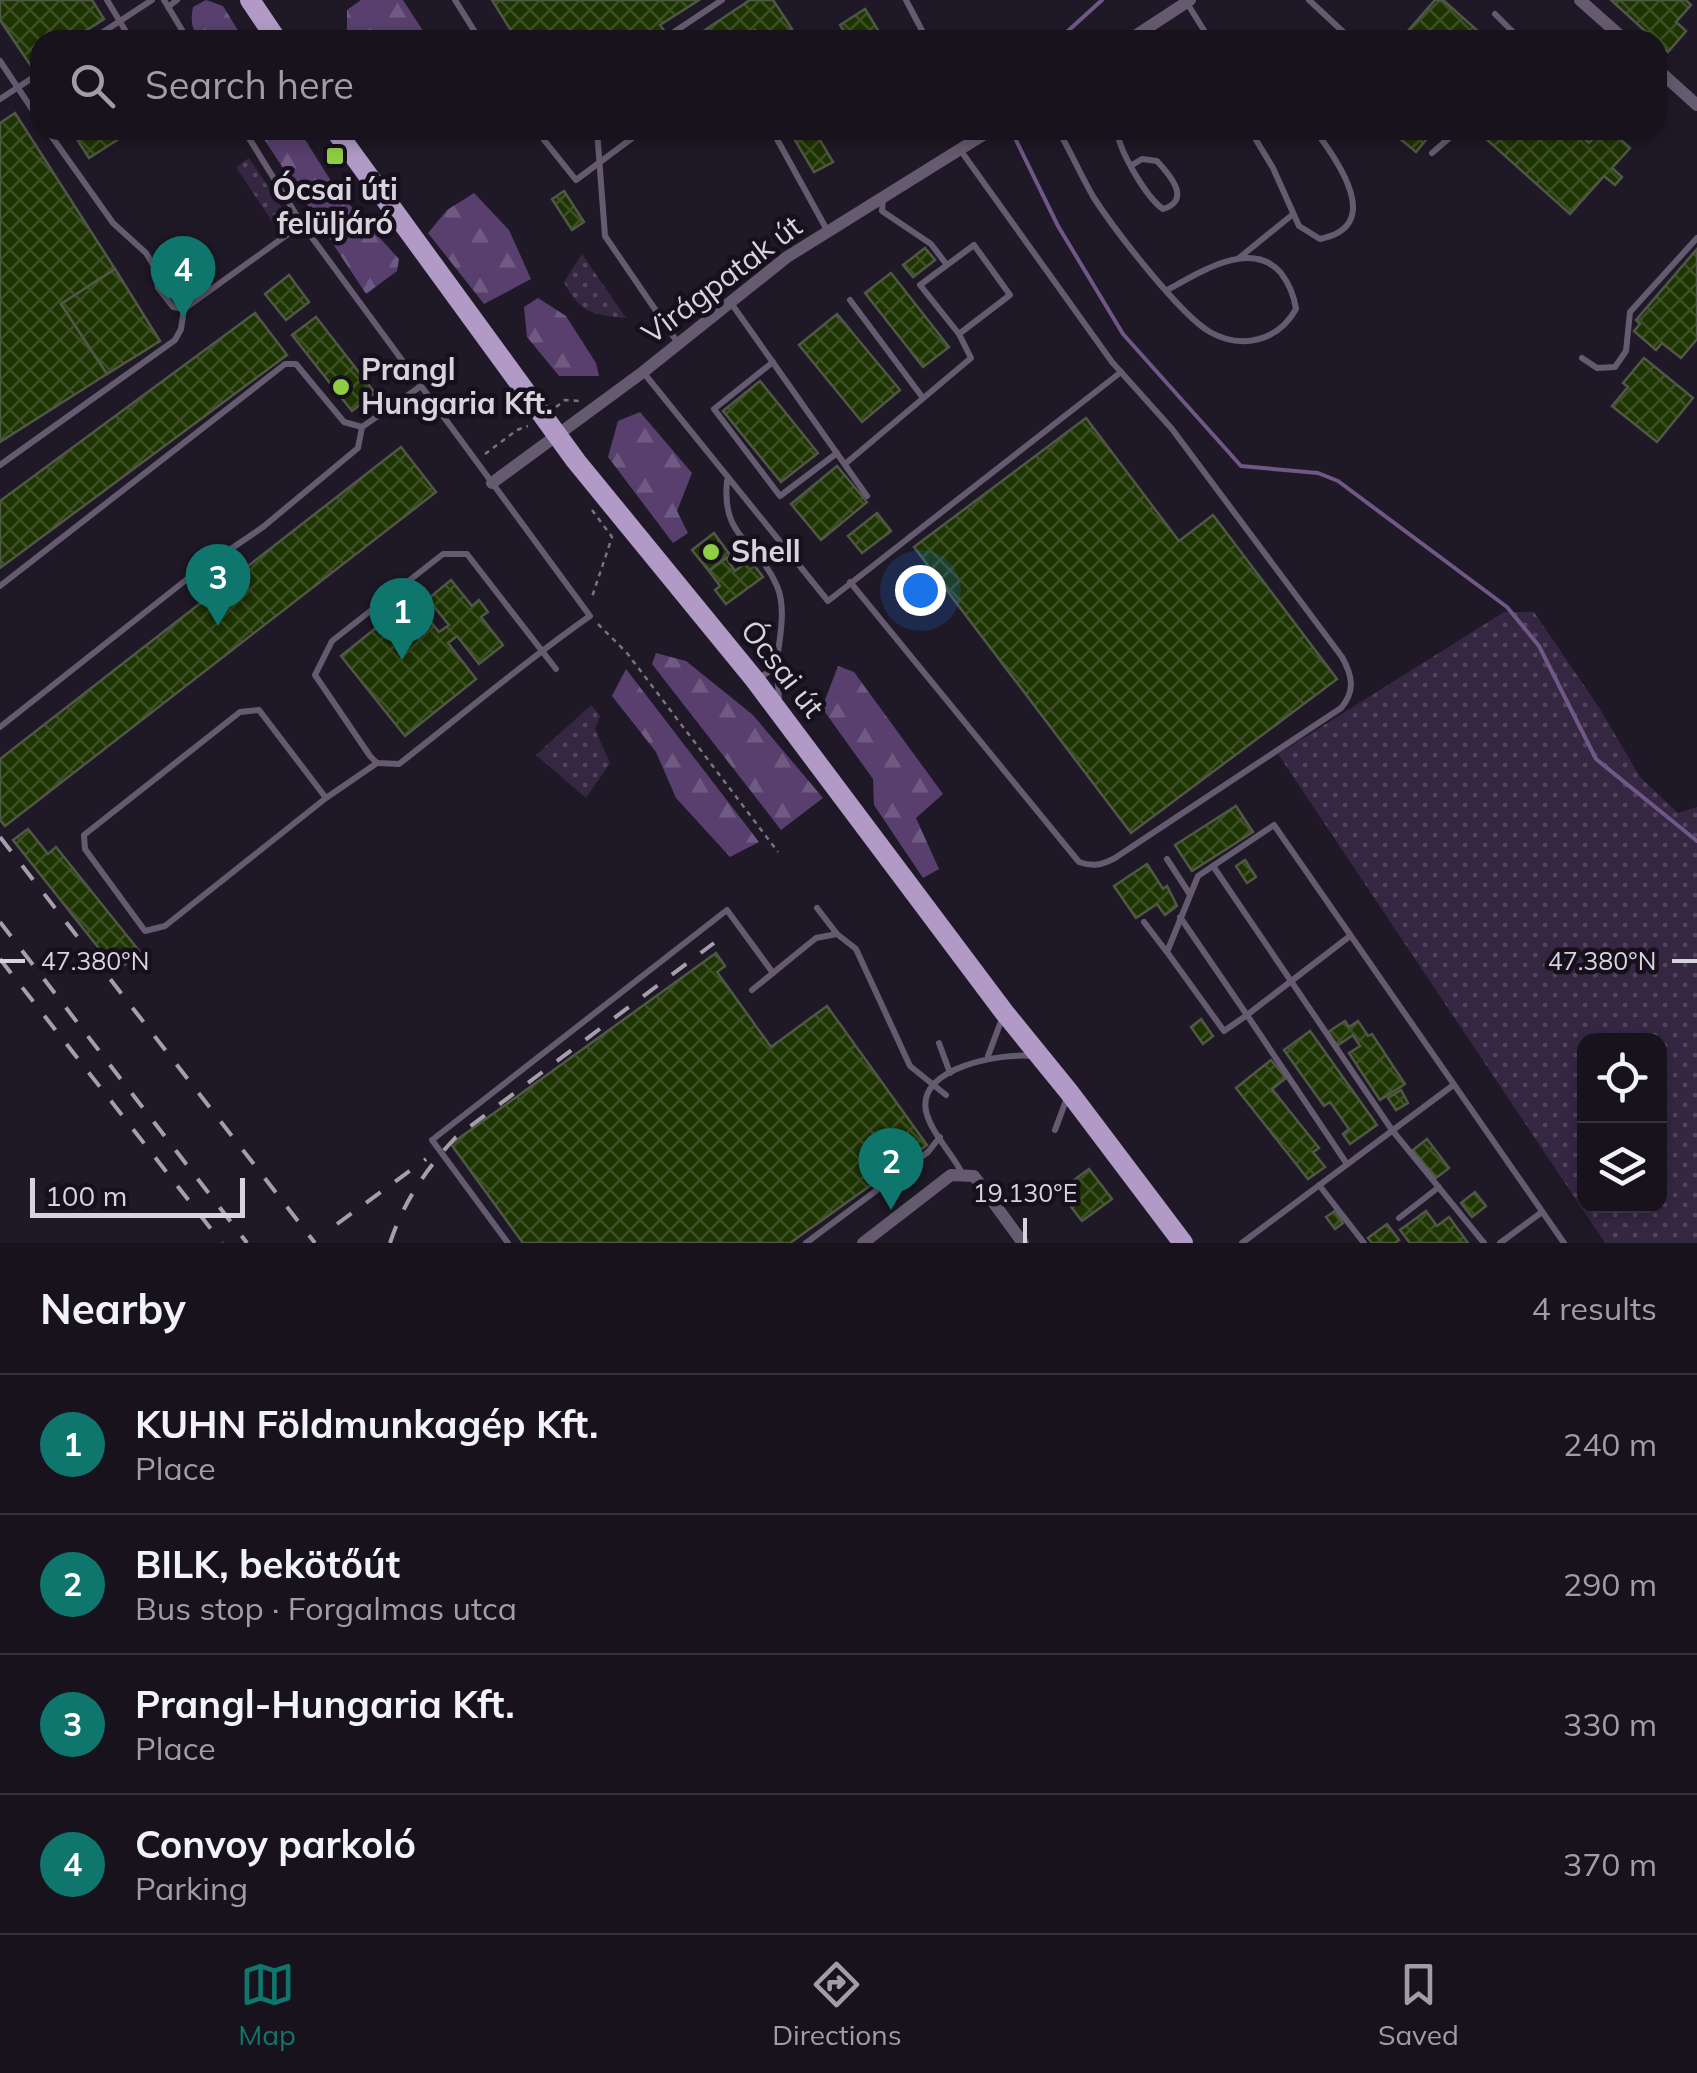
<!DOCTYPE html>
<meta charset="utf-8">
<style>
body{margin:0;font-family:Mulish,sans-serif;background:#201b25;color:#f1f3f6}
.controls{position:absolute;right:30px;bottom:30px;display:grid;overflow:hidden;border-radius:20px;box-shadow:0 5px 15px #0003}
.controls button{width:90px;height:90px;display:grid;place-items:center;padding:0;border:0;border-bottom:2px solid #36323b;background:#17121c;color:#f1f3f6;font:50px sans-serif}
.scale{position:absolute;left:30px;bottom:25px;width:215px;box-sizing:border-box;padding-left:10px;border:5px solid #d8d3dd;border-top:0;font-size:28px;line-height:35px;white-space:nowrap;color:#d8d3dd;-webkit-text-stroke:8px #160f1c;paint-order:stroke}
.you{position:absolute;left:920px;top:590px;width:35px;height:35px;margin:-25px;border:8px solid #fff;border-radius:50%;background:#1a73e8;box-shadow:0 0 0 15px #1a73e833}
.badge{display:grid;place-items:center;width:65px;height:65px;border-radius:50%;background:#0f766e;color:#fff;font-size:32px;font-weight:700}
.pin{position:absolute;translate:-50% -82px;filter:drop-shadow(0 2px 5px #0008)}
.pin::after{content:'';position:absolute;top:52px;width:35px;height:30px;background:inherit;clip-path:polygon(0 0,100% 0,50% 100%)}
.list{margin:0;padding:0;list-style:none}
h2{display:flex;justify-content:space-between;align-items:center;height:130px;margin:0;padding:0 40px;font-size:42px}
h2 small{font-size:32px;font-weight:400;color:#9e9ea3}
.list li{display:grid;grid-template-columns:65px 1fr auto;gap:30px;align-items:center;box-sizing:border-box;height:140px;padding:0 40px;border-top:2px solid #36323b}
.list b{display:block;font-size:38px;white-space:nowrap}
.list p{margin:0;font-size:32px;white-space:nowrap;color:#9e9ea3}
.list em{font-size:32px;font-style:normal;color:#9e9ea3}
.icon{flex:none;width:55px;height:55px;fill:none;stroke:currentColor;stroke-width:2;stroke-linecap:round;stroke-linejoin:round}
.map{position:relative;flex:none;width:1697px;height:1243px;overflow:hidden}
.search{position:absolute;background:#17121c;box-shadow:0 5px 15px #0003;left:30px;right:30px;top:30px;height:110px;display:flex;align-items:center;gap:25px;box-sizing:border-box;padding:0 35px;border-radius:30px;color:#9e9ea3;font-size:38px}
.sheet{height:690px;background:#17121c}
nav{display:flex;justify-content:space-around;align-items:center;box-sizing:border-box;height:140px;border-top:2px solid #36323b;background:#17121c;font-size:28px;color:#9e9ea3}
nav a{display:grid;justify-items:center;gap:5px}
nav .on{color:#0f766e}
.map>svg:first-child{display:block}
</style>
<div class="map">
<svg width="1697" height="1243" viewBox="0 0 1697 1243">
<defs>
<pattern id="grass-dots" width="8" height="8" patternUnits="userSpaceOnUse" patternTransform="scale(2.5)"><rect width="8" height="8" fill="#352742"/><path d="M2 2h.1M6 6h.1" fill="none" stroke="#52455d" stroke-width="1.8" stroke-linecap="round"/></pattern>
<pattern id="forest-firs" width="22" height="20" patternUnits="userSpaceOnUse" patternTransform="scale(2.5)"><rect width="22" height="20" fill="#583f6d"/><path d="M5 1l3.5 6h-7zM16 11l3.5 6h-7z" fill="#6f5a81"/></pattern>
<pattern id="building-cross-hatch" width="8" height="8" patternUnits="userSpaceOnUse" patternTransform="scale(2.5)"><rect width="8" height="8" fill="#1e3401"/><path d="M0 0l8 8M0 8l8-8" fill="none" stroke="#3e5026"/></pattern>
</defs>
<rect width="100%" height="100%" fill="#1f1826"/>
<g fill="url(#grass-dots)" fill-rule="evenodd">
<path d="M249 158 284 211 285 224 279 232 236 167Z"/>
<path d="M582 254 626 318C592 315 580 313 564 282Z"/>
<path d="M1504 612H1534L1600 709 1640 777 1678 813 1697 807V1243H1605L1278 754ZM1584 1040H1660V1206H1584Z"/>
<path d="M591 705 600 716 595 729 610 763 586 798 536 755Z"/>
</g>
<g fill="url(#forest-firs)">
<path d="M206 0 223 6 244 40H199C192 29 190 20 193 7Z"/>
<path d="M361 0H403L429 40H347V10Z"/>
<path d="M258 130H299L338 192 399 259 397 271 366 294Z"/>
<path d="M474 193 509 230 531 279 484 304 428 233 447 210Z"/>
<path d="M538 298 566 316 596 363 599 376H559L527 337 524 307Z"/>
<path d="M640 412 692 473 677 511 688 533 673 543 608 457 618 421Z"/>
<path d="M656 653 686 661 753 715 823 798 781 830 652 664Z"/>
<path d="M838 666 854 672 943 794 916 818 939 869 923 878 874 805 873 779 822 708Z"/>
<path d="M626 669 759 842 730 857 676 798 656 752 612 696Z"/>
</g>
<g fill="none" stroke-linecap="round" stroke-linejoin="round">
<g stroke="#705786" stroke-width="4">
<path d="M1058 40 1102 0"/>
<path d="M1011 130 1058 226 1123 334 1241 466 1318 473 1338 481 1507 607 1539 646 1596 759 1697 841"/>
</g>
</g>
<g fill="url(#building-cross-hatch)" stroke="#4f5847" stroke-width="2.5">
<path d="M0 0H92L104 19 71 40H40V60L31 66 0 20Z"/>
<path d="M492 0H699L660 25 665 32 652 40H517Z"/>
<path d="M750 0H773L792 29 775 40H762L755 30 740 40H690Z"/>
<path d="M1435 0H1443L1488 40H1400Z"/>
<path d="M1611 0H1686L1691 5 1676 22 1686 31 1668 52Z"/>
<path d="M865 9 884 40H850L840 25Z"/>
<path d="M15 113 115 269 61 304 107 374 0 442V123Z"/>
<path d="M71 130H121L125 135 89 158Z"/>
<path d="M789 130H814L833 162 814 172Z"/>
<path d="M1399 130H1434L1416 152 1398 137 1402 132Z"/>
<path d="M1491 130H1575L1589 143 1600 130H1610L1630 148 1612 168 1622 177 1615 185 1604 176 1570 214 1484 137Z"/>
<path d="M564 191 584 222 572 230 552 199Z"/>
<path d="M925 248 935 260 913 277 903 265Z"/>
<path d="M1697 249V339L1681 358 1662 343 1656 350 1634 331 1640 324 1636 320Z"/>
<path d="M115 269 160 341 107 374 61 304Z"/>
<path d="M891 273 949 347 923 367 865 293Z"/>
<path d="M289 275 309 302 286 320 265 294Z"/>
<path d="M255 313 287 355 0 568V501Z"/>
<path d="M837 314 900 390 862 422 799 345Z"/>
<path d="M316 317 375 393 352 411 292 335Z"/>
<path d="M1644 358 1693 398 1657 442 1612 406 1628 387 1623 383Z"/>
<path d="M760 381 818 453 781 482 723 411Z"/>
<path d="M1086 418 1179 541 1213 515 1337 679 1131 833 914 547Z"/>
<path d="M401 447 436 492 5 826 0 820V759Z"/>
<path d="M837 466 867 502 821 540 791 504Z"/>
<path d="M877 513 891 531 862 553 848 536Z"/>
<path d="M714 533 730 555 709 571 692 550Z"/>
<path d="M726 558 735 571 750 560 763 577 726 604 715 590 720 586 709 571Z"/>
<path d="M451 580 472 606 479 600 488 612 481 617 503 645 479 664 457 636 448 643 476 679 405 736 341 656 412 599 439 632 449 625 428 599Z"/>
<path d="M1236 806 1253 832 1192 871 1175 845Z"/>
<path d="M28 829 48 854 56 847 140 952 117 971 13 840Z"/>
<path d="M1245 860 1256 877 1247 883 1236 866Z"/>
<path d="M1147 864 1163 889 1167 886 1177 906 1165 915 1157 904 1136 918 1114 886Z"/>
<path d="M716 953 725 966 717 972 771 1047 827 1006 927 1145 790 1243H523L451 1144Z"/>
<path d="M1201 1019 1213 1036 1203 1044 1191 1027Z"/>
<path d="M1345 1021 1349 1027 1358 1021 1368 1036 1372 1034 1405 1084 1380 1100 1349 1053 1360 1046 1353 1035 1337 1046 1328 1032Z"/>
<path d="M1310 1031 1377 1125 1350 1144 1343 1134 1349 1129 1330 1102 1324 1106 1284 1050Z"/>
<path d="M1271 1060 1286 1078 1272 1089 1319 1148 1313 1152 1325 1167 1308 1179 1236 1088Z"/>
<path d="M1401 1090 1408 1103 1396 1110 1388 1098Z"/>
<path d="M1427 1139 1449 1168 1436 1178 1413 1150Z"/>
<path d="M1089 1169 1112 1199 1082 1221 1059 1191Z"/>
<path d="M1475 1192 1486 1206 1472 1217 1461 1203Z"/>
<path d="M1335 1211 1343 1223 1335 1229 1326 1217Z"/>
<path d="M1426 1211 1437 1226 1449 1217 1468 1243H1410L1400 1230Z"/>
<path d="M1387 1224 1399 1240 1395 1243H1372L1368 1238Z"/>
</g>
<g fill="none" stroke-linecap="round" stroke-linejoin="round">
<g stroke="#79737f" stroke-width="2.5" stroke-dasharray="5 5" stroke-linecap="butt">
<path d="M1103 40 1119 30"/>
<path d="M556 407 565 400 580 401"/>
<path d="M485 454 517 430 528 426"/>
<path d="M592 510 612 537 592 597"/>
<path d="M598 624 627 653 778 852"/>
</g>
<g stroke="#655b70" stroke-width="6">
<path d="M107 0 131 40"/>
<path d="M164 0 188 40"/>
<path d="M455 0 480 40"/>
<path d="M906 0 927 40"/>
<path d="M1309 0 1352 40"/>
<path d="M1187 3 1210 40"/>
<path d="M168 7 177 0"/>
<path d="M1495 14 1521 40"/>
<path d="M91 40 152 0"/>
<path d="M662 40 722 0"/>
<path d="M0 61 40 121"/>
<path d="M0 99 40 73"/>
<path d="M47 130 113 223 146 253 154 266 158 288 173 307 184 309 302 224"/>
<path d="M244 130 302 224 590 616C524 662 462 715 399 764L377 763 370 756 315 675 332 641 443 554H467L556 669"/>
<path d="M536 130 576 180 643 130"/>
<path d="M597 130 605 236 678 343"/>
<path d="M772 130 827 230"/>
<path d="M1058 130C1071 152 1081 176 1094 198 1114 229 1180 315 1210 332 1242 350 1278 341 1296 309 1294 295 1290 285 1281 273 1251 238 1199 273 1167 290"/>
<path d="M1117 130C1119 151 1146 197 1163 209 1192 200 1170 175 1157 161L1142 159 1132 165"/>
<path d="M1250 130 1273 168 1299 226 1320 239C1385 226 1338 162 1315 130"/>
<path d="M1451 130 1455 133 1459 130"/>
<path d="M1432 153 1455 133"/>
<path d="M883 198 882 211 931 244 947 265 920 285 959 334 1010 295 974 245 947 265"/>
<path d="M1239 258 1292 215"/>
<path d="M850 300 923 398"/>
<path d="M731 303 867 496"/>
<path d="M1582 358 1597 368 1615 367 1626 351 1630 312 1697 238"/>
<path d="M773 362 714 409 780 496 837 453"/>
<path d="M643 372 828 601 1121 372"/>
<path d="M845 464 971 358 959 334"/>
<path d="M0 465 175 340 181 329 184 309"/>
<path d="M727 481C721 540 758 541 777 586 787 609 779 642 776 666L760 678"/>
<path d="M850 582 1079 862C1093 867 1102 865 1115 858L1341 708C1356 691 1352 675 1342 657L1172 429 1112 362 961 151"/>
<path d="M0 586 285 364H296L344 422 362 427"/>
<path d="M777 668 779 700"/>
<path d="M0 727 191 576 263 527 358 448 362 427 421 386"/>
<path d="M326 798 259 710 240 712 84 835 85 849 145 931 165 926 326 798 377 763"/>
<path d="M1167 859 1189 893"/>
<path d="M1213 866 1392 1130 1484 1243"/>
<path d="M817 908 837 934 856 949 910 1066 946 1095"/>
<path d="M1180 917 1247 1015 1350 936"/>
<path d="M1144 922 1166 951"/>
<path d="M752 990 816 938 837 934"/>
<path d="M939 1043 950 1073"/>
<path d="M988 1056 1003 1016"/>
<path d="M1055 1130 1067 1098"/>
<path d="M1347 1164 1247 1015 1224 1031 1167 952 1198 876 1274 825 1564 1243"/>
<path d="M962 1173C952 1153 931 1133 926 1111 917 1067 1002 1053 1032 1056"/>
<path d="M1319 1185 1364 1243"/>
<path d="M1399 1218 1439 1187"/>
<path d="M508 1243 432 1140 727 910 773 973"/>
<path d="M806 1243 928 1152 940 1137"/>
<path d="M1242 1243 1452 1086"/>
<path d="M1500 1243 1542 1212"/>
</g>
<g stroke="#655b70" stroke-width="12">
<path d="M1580 0 1625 40"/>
<path d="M1129 40 1190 0"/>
<path d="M1657 69 1697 105"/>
<path d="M492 483 643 372 787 257 991 130"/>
<path d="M863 1243 951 1175 974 1176 1023 1243"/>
</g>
<g stroke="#b19ac6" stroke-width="20">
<path d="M250 0 277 40"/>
<path d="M335 130 576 461 755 680 1004 1012 1069 1092 1183 1243"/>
</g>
<g stroke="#a49faa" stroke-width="4" stroke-dasharray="18 18" stroke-linecap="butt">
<path d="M0 837 315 1243"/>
<path d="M0 922 247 1243"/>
<path d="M0 959 222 1243"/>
<path d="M337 1224 426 1159"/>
<path d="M390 1243C404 1201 426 1169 456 1137L714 943"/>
</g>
</g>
<path fill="none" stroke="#d8d3dd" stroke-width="4" d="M0 961H25M1672 961H1697M1025 1218V1243"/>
<g fill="#8fcd42" stroke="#160f1c" stroke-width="4">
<rect x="325" y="146" width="20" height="20" rx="5"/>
<circle cx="341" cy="387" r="10"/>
<circle cx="711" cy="552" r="10"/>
</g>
<g text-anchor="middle" stroke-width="9" stroke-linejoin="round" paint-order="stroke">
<g font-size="30" font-weight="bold" fill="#d8d3dd" stroke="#160f1c" text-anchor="start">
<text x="335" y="200" text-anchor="middle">Ócsai úti<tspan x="335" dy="34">felüljáró</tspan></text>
<text x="361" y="380">Prangl<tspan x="361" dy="34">Hungaria Kft.</tspan></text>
<text x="731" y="562">Shell</text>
</g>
<g font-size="30" fill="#d8d3dd" stroke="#160f1c">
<text transform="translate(722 280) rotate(-37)" y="10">Virágpatak út</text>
<text transform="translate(782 669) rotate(52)" y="10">Ócsai út</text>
</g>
</g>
<g font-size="25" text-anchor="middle" fill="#d8d3dd" stroke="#160f1c" stroke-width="9" stroke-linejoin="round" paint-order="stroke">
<text x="95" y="970">47.380°N</text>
<text x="1602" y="970">47.380°N</text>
<text x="1025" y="1202">19.130°E</text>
</g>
</svg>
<div class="controls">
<button><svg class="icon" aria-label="locate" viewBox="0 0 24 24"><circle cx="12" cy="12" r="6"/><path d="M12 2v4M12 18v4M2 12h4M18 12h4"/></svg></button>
<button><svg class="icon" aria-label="layers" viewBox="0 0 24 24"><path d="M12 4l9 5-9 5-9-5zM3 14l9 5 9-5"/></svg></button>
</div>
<div class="scale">100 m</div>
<div class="you"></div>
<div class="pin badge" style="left:402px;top:660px">1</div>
<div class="pin badge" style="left:891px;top:1210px">2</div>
<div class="pin badge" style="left:218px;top:626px">3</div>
<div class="pin badge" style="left:183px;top:318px">4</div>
<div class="search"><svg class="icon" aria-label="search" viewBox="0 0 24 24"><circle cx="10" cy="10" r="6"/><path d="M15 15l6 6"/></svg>Search here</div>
</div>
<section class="sheet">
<h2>Nearby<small>4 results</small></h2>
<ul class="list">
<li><span class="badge">1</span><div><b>KUHN Földmunkagép Kft.</b><p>Place</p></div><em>240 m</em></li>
<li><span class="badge">2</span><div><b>BILK, bekötőút</b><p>Bus stop · Forgalmas utca</p></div><em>290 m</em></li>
<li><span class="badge">3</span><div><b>Prangl-Hungaria Kft.</b><p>Place</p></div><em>330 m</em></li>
<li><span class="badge">4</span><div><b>Convoy parkoló</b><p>Parking</p></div><em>370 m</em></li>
</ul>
</section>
<nav>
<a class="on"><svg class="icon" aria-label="map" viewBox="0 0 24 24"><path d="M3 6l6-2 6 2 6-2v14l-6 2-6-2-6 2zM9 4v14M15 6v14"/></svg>Map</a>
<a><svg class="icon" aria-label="directions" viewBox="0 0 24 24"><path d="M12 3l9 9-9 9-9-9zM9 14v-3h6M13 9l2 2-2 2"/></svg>Directions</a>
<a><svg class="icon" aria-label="saved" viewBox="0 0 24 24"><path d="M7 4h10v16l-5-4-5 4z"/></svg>Saved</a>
</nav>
